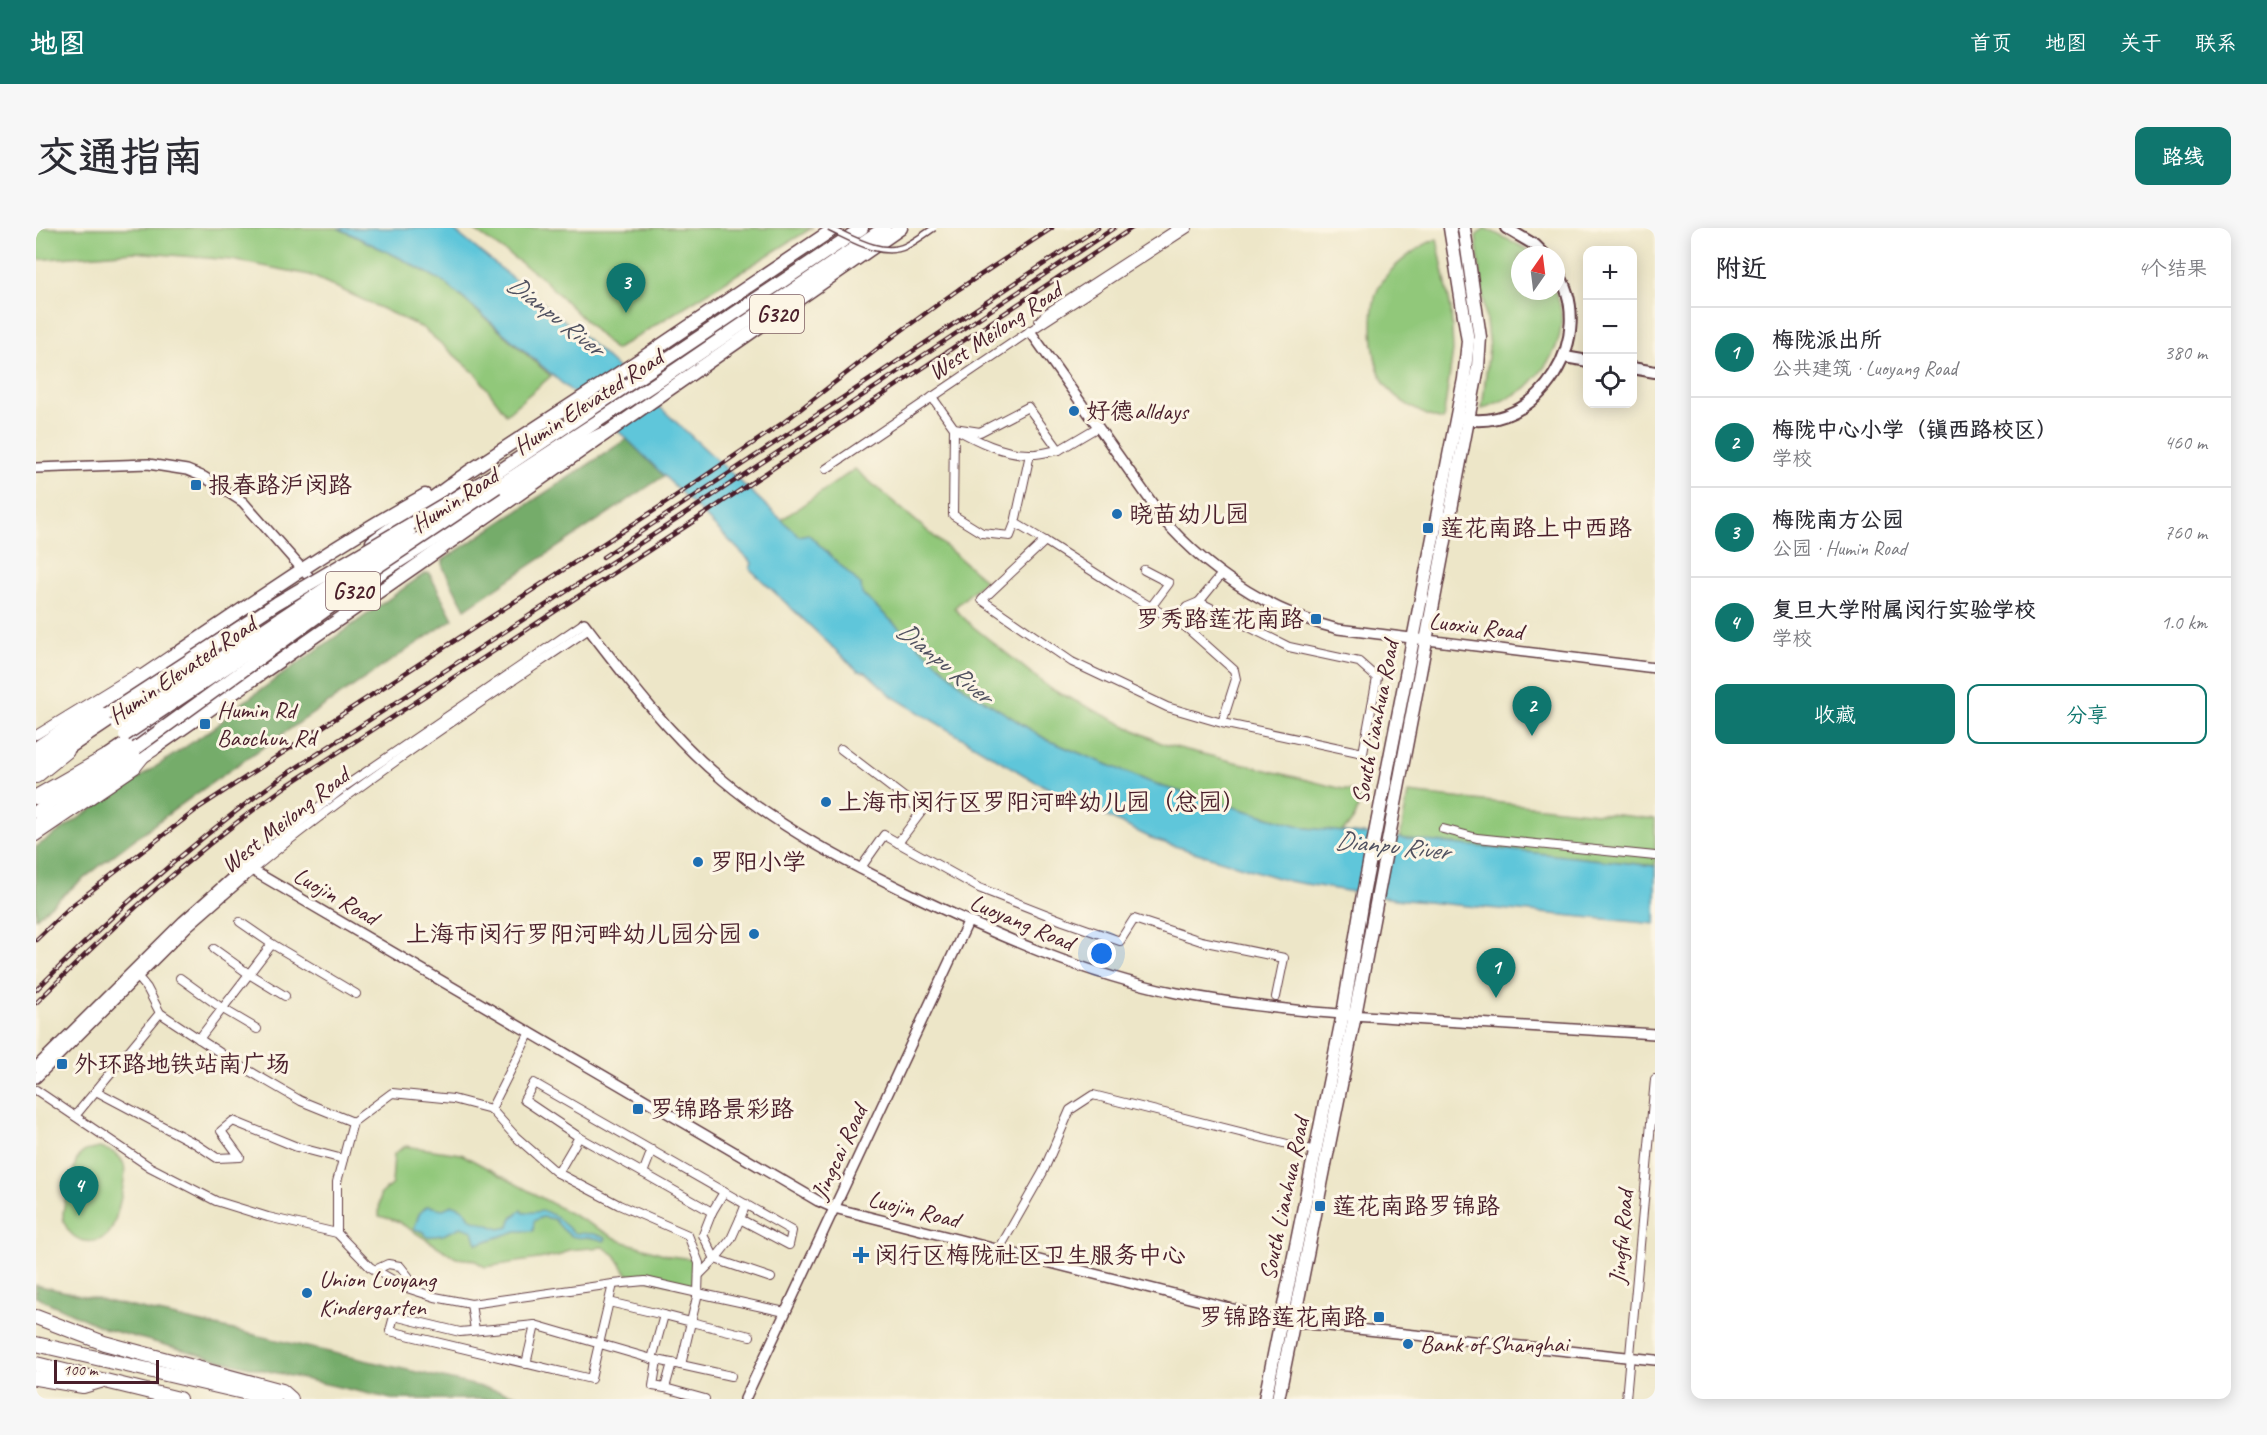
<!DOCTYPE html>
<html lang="zh">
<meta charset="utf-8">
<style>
body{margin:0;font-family:Caveat,"LXGW WenKai TC",sans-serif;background:#f7f7f7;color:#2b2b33}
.controls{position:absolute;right:18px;top:18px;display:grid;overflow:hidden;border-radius:12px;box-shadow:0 3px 15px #0003}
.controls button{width:54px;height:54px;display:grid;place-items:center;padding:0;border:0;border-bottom:2px solid #e1e1e2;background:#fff;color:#2b2b33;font:30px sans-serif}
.compass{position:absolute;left:1475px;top:18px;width:54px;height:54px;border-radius:50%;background:#fff;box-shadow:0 3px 15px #0003;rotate:14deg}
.scale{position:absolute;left:18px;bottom:15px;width:105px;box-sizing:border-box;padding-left:6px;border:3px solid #4a1f2b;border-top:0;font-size:16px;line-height:21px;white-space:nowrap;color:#4a1f2b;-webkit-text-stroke:4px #fcf5e5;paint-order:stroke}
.you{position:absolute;left:1066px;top:726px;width:21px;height:21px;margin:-15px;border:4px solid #fff;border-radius:50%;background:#1a73e8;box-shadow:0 0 0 9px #1a73e833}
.badge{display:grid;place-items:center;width:39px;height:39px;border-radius:50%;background:#0f766e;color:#fff;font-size:20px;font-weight:700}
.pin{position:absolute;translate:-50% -50px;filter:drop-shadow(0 2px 3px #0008)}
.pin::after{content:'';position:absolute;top:32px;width:21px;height:18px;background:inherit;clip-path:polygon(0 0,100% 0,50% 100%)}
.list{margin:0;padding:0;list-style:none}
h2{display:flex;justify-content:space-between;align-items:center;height:78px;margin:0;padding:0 24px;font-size:26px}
h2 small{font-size:20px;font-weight:400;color:#7c7c81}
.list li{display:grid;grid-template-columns:39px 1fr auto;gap:18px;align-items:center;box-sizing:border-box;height:90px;padding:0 24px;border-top:2px solid #e1e1e2}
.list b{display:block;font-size:22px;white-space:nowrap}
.list p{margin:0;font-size:20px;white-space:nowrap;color:#7c7c81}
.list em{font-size:20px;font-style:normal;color:#7c7c81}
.actions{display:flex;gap:12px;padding:18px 24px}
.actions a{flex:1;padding:14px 0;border:2px solid #0f766e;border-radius:12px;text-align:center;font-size:21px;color:#0f766e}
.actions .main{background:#0f766e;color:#fff}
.icon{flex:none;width:33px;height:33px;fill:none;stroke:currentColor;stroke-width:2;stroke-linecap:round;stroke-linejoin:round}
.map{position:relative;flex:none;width:1619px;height:1171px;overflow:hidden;border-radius:12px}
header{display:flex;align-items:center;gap:36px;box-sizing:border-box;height:84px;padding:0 30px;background:#0f766e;color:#fff}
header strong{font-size:28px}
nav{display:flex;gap:33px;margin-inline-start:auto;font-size:21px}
.intro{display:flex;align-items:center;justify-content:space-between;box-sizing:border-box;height:144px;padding:0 36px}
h1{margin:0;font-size:42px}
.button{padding:15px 27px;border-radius:12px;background:#0f766e;color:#fff;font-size:21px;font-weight:700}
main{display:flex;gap:36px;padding:0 36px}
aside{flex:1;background:#fff;border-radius:12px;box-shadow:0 3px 15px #0003}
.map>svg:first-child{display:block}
</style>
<header>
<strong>地图</strong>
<nav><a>首页</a><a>地图</a><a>关于</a><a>联系</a></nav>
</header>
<div class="intro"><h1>交通指南</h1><a class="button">路线</a></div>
<main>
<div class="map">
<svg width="1619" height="1171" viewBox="0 0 1619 1171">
<rect width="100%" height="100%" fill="#fcf5e5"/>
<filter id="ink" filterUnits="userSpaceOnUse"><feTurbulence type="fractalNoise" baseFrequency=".0167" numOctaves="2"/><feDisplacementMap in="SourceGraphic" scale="12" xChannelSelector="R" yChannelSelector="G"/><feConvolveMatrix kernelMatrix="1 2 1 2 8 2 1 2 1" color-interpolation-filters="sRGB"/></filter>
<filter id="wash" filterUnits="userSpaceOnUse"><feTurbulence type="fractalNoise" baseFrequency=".008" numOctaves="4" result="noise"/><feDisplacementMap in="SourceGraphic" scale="24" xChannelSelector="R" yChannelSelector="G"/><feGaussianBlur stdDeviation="1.35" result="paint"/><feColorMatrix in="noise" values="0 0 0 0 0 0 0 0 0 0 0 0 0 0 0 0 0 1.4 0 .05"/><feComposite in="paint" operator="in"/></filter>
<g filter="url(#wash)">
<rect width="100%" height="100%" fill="#ede6c8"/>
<g fill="#91c87a" stroke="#6e7452" stroke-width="1.5">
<path d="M0 0H302L362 29 408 54 515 148 470 186 441 147 387 100 274 47 196 32 98 24 0 32Z"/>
<path d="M435 0H776L579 122 504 48Z"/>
<path d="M1449 0 1489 20 1496 27H1484V63H1519C1533 94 1523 124 1501 148 1497 152 1493 158 1488 161 1476 170 1459 175 1446 181L1453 119 1440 8Z"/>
<path d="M1401 11 1415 81 1417 123 1407 192C1388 188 1360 173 1349 156 1335 134 1331 80 1344 57 1353 40 1383 17 1401 11Z"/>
<path d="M819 241 949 352 918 380 935 397 1015 461 1127 516 1323 565C1324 582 1319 594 1305 604L1270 600 1124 558 1011 512 930 461 826 366 825 357 773 307 763 309 745 292Z"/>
<path d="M1372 565 1619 591V638L1364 611Z"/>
<path d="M369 918 425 926 585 1013 634 1028 657 1031 660 1038 659 1061 592 1047 579 1027 567 1019 532 1022 522 1028 449 1039 438 1032 420 1030 361 993 343 988 344 967 356 956 358 926Z"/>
<path d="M63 920C73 922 84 925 88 937 91 948 80 1000 71 1007 65 1013 53 1015 45 1012 35 1009 28 998 27 988 27 976 37 941 42 929L49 923Z"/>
</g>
<g fill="#74ac6a" stroke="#5f664a" stroke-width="1.5">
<path d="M591 211 628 248 429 381 407 339V332Z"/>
<path d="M393 345 417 391C276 487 130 579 0 690V619L182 497 198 481 388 346Z"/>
<path d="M0 1057 499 1171H356L192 1134 70 1101 0 1069Z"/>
</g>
<g fill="#5ec6da" stroke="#547282" stroke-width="1.5">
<path d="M302 0H415L546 107 763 308 772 306 825 357 826 366 930 461 1011 512 1124 558 1271 600 1619 638V696L1359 671 1252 653 1119 612 1000 554 857 469 830 444 822 443 714 341 716 335 591 211 408 54 362 29Z"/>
<path d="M416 977C426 978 430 983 435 991L464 1001 473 999 475 991 485 982 488 985 508 983 519 988 538 1005 558 1006 570 1010 568 1013C541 1002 542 1022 518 991L506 989 498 993 497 1003H481L441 1016 437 1003 425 999 407 1007 391 1009 388 1004 378 1001 383 986 391 978 407 981Z"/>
</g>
</g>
<g filter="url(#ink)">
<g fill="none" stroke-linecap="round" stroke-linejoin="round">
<defs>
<g id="minor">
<path d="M1003 93 1011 85 1142 0"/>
<path d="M896 169 918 200 944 204 992 179 1023 222 1062 199"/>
<path d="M994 226 979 295 1009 313"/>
<path d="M790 241 994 103 1152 0"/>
<path d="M979 295 974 308 946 305 917 287 918 200C941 213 967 226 994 226 1003 227 1014 223 1023 222"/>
<path d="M1108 342 1133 355 1115 379"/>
<path d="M1185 347 1163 374 1253 419 1323 434 1341 450 1327 525 1186 495 1200 451 1198 442 1151 400 1086 362 1009 313 946 372 1036 434 1131 479 1186 495"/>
<path d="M1138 393 1151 379 1163 374V384L1151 400"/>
<path d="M0 507 101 445"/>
<path d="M805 521 886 583 862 615"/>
<path d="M1407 601 1441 610 1619 628"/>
<path d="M0 609 100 541 108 531"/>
<path d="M209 638 308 559 548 395"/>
<path d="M824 641 848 607 943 660 1027 693 1084 713 1098 691 1165 713 1248 730 1240 769"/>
<path d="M216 642C323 554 438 479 553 401"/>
<path d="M204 694 236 716"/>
<path d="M178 721 213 746 249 768"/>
<path d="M102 749 111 760 124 785 198 834 265 873 317 894"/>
<path d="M144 750 187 781 221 801"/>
<path d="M494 804 455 881 480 909 520 944 583 977 652 1007 663 1035 662 1065 749 1084"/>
<path d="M163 811 236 716 320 766"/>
<path d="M0 862 114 939 180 973 232 989 301 1005 334 1039 371 1060 399 1069 435 1076 577 1056 609 1053 662 1065 655 1094 628 1087 616 1131 645 1137 655 1094 714 1108"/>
<path d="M60 863 160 916 181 930 204 929 185 903 197 893 261 919 307 931"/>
<path d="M39 888 124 785"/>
<path d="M543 909 607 945 616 922"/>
<path d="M522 945 543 909 488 872 498 855C584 904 670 953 756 1003L753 1017 704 991 710 976"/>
<path d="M607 945 676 984 688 964"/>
<path d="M676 984 667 1007 679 1031 695 1011 704 991"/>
<path d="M301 1005V954L317 894 356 865 417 871 455 881"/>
<path d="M962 1023 1007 944 1034 882 1057 867 1279 923"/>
<path d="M339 1042 352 1036 364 1038 372 1048 371 1060"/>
<path d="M663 1047 679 1031 735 1050"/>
<path d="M577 1056C570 1087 562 1119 555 1151L354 1103 358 1088 424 1104 499 1097 616 1131"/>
<path d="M573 1074 628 1087"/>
<path d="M435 1076 439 1102"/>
<path d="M621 1132 617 1158 629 1160 636 1135"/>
<path d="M490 1136 499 1097"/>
<path d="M645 1137 695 1148"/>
<path d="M629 1160 669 1171"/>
<path d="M1590 1171 1619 851"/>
</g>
<g id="tertiary">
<path d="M994 103 1131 296C1179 348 1234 384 1302 401L1619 440"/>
<path d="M0 240 112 236 151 242 168 249 207 274 281 358"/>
<path d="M548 395C591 451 633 507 687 552 744 600 811 635 877 667 962 708 1048 746 1141 765 1223 781 1308 787 1391 792 1467 796 1543 801 1619 806"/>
<path d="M0 839 147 693 209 638 782 973 798 980 1244 1093 1619 1132"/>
<path d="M0 850 152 698 216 642"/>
<path d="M709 1171 932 694"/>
</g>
<g id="secondary">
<path d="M1470 0 1499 17 1509 27"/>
<path d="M1529 129 1552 133"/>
<path d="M1596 140 1619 144"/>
<path d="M1424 190C1503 208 1564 106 1520 42"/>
</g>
<g id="primary">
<path d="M336 314 432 244 606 130 799 0"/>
<path d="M139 427C221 371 302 315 389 267"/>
<path d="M117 521 865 0"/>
<path d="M1229 1171 1307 786 1326 672 1428 151 1432 113 1414 0"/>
<path d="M1242 1171 1319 787 1442 139 1444 109 1428 0"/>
</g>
<g id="trunk">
<path d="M456 248 826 0"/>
<path d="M461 259 626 151 848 0"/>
<path d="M310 367 394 314 523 227 568 205"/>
<path d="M22 527 235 385"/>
<path d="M64 533 198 442"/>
<path d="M0 584 28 564"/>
</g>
<g id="motorway">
<path d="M0 521 139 427"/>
<path d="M0 533 71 486"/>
<path d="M0 548 31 523"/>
<path d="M0 569 70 529"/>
<path d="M21 569 77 537 100 520"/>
<path d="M0 598 117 521"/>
<path d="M0 1089 68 1115 246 1163 255 1171"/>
<path d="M0 1116 238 1171"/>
<path d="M0 1136 143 1171"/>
<path d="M0 1150 47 1158 64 1153"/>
</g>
</defs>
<use href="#minor" stroke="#623d43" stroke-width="10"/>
<use href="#tertiary" stroke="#623d43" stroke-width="12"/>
<use href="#secondary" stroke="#623d43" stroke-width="14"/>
<use href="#primary" stroke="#623d43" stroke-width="15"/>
<use href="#trunk" stroke="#623d43" stroke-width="15"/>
<use href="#motorway" stroke="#623d43" stroke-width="16"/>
<use href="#minor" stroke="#fff" stroke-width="8"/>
<use href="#tertiary" stroke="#fff" stroke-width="9"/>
<use href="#secondary" stroke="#fff" stroke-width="10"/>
<use href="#primary" stroke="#fff" stroke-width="12"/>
<use href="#trunk" stroke="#fff" stroke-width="12"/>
<use href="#motorway" stroke="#fff" stroke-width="14"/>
<defs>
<g id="rail">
<path d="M567 329 1062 0"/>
<path d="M0 712 34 679 164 579 625 278 748 194 858 108 923 61 1016 0"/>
<path d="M0 762C77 685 157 613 246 549L649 286 1078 0"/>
<path d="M0 775C80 695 159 622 252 557L655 295 1096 0"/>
</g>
</defs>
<use href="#rail" stroke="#4a1f2b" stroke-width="4.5"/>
<use href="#rail" stroke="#fcf5e5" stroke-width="2" stroke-dasharray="7" stroke-linecap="butt"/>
<defs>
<path id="pedestrian-bridge" d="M793 0C815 10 846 30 870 18 880 13 889 6 898 0"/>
<g id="trunk-bridge">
<path d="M71 486 241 375 456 248"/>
<path d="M82 498 373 305"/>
<path d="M89 507 461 259"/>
<path d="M100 520 319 361"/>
</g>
</defs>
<use href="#pedestrian-bridge" stroke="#623d43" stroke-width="8" stroke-linecap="butt"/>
<use href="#trunk-bridge" stroke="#623d43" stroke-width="15" stroke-linecap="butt"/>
<use href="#pedestrian-bridge" stroke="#fff" stroke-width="5"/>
<use href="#trunk-bridge" stroke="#fff" stroke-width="12"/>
</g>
</g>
<g fill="#1f6fb2" stroke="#fcf5e5" stroke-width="2">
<circle cx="1038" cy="183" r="6"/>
<rect x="154" y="251" width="12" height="12" rx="3"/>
<circle cx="1081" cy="286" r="6"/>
<rect x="1386" y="294" width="12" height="12" rx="3"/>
<rect x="1274" y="385" width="12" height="12" rx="3"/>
<rect x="163" y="490" width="12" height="12" rx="3"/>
<circle cx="790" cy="574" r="6"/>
<circle cx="662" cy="634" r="6"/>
<circle cx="718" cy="706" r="6"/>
<rect x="20" y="830" width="12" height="12" rx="3"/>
<rect x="596" y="875" width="12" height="12" rx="3"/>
<rect x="1278" y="972" width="12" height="12" rx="3"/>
<path d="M822 1018h6v6h6v6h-6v6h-6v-6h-6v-6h6z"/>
<circle cx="271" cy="1065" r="6"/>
<rect x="1337" y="1083" width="12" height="12" rx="3"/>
<circle cx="1372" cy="1116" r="6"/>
</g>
<g text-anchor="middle" stroke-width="6" stroke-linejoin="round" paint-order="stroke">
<g fill="#fcf5e5" stroke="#7f5f63" stroke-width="1.5">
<rect x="714" y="67" width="54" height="38" rx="4.5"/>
<rect x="290" y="344" width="54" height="38" rx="4.5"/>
</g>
<g font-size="22" font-weight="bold" fill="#4a1f2b">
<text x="741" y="94">G320</text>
<text x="317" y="371">G320</text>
</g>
<g font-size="24" fill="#4a1f2b" stroke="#fcf5e5">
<text transform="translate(959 103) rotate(-34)" y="8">West Meilong Road</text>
<text transform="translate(552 174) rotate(-33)" y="8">Humin Elevated Road</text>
<text transform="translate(419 272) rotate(-33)" y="8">Humin Road</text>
<text transform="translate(1440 398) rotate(7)" y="8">Luoxiu Road</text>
<text transform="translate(146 442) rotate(-34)" y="8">Humin Elevated Road</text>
<text transform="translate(1339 494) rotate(-79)" y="8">South Lianhua Road</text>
<text transform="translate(249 592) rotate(-38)" y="8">West Meilong Road</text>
<text transform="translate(300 668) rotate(30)" y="8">Luojin Road</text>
<text transform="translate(986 694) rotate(23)" y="8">Luoyang Road</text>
<text transform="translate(803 924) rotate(-65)" y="8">Jingcai Road</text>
<text transform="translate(1248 971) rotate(-78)" y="8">South Lianhua Road</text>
<text transform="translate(878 981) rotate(14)" y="8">Luojin Road</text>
<text transform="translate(1585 1009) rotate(-85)" y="8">Jingfu Road</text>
</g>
<g font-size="24" fill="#4a1f2b" stroke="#fcf5e5" text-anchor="start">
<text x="1050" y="191">好德alldays</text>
<text x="172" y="265">报春路沪闵路</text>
<text x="1093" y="294">晓苗幼儿园</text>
<text x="1404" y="308">莲花南路上中西路</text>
<text x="1268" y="399" text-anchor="end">罗秀路莲花南路</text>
<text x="181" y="490">Humin Rd<tspan x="181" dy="28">Baochun Rd</tspan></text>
<text x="802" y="582">上海市闵行区罗阳河畔幼儿园（总园）</text>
<text x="674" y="642">罗阳小学</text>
<text x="706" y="714" text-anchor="end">上海市闵行罗阳河畔幼儿园分园</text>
<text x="38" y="844">外环路地铁站南广场</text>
<text x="614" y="889">罗锦路景彩路</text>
<text x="1296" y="986">莲花南路罗锦路</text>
<text x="838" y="1035">闵行区梅陇社区卫生服务中心</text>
<text x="283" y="1059">Union Luoyang<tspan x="283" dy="28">Kindergarten</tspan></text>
<text x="1331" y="1097" text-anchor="end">罗锦路莲花南路</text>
<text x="1384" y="1124">Bank of Shanghai</text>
</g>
<g font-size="26" font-style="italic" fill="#505160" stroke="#fcf5e5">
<text transform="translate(520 87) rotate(38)" y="9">Dianpu River</text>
<text transform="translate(909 434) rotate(39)" y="9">Dianpu River</text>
<text transform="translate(1356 617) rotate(6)" y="9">Dianpu River</text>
</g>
</g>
</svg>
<div class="controls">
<button>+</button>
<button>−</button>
<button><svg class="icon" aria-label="locate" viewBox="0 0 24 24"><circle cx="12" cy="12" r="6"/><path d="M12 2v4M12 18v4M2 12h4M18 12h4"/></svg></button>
</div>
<svg class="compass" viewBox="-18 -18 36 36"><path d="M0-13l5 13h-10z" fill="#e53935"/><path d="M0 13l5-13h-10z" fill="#7c7c81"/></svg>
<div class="scale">100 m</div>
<div class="you"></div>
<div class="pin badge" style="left:1460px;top:770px">1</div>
<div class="pin badge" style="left:1496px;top:508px">2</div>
<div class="pin badge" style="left:590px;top:85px">3</div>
<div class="pin badge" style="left:43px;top:988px">4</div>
</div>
<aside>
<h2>附近<small>4个结果</small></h2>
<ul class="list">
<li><span class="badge">1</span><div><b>梅陇派出所</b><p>公共建筑 · Luoyang Road</p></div><em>380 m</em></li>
<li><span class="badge">2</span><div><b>梅陇中心小学（镇西路校区）</b><p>学校</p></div><em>460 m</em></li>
<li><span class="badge">3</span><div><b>梅陇南方公园</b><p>公园 · Humin Road</p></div><em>760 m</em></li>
<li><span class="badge">4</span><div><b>复旦大学附属闵行实验学校</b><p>学校</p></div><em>1.0 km</em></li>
</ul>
<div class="actions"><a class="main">收藏</a><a>分享</a></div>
</aside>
</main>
